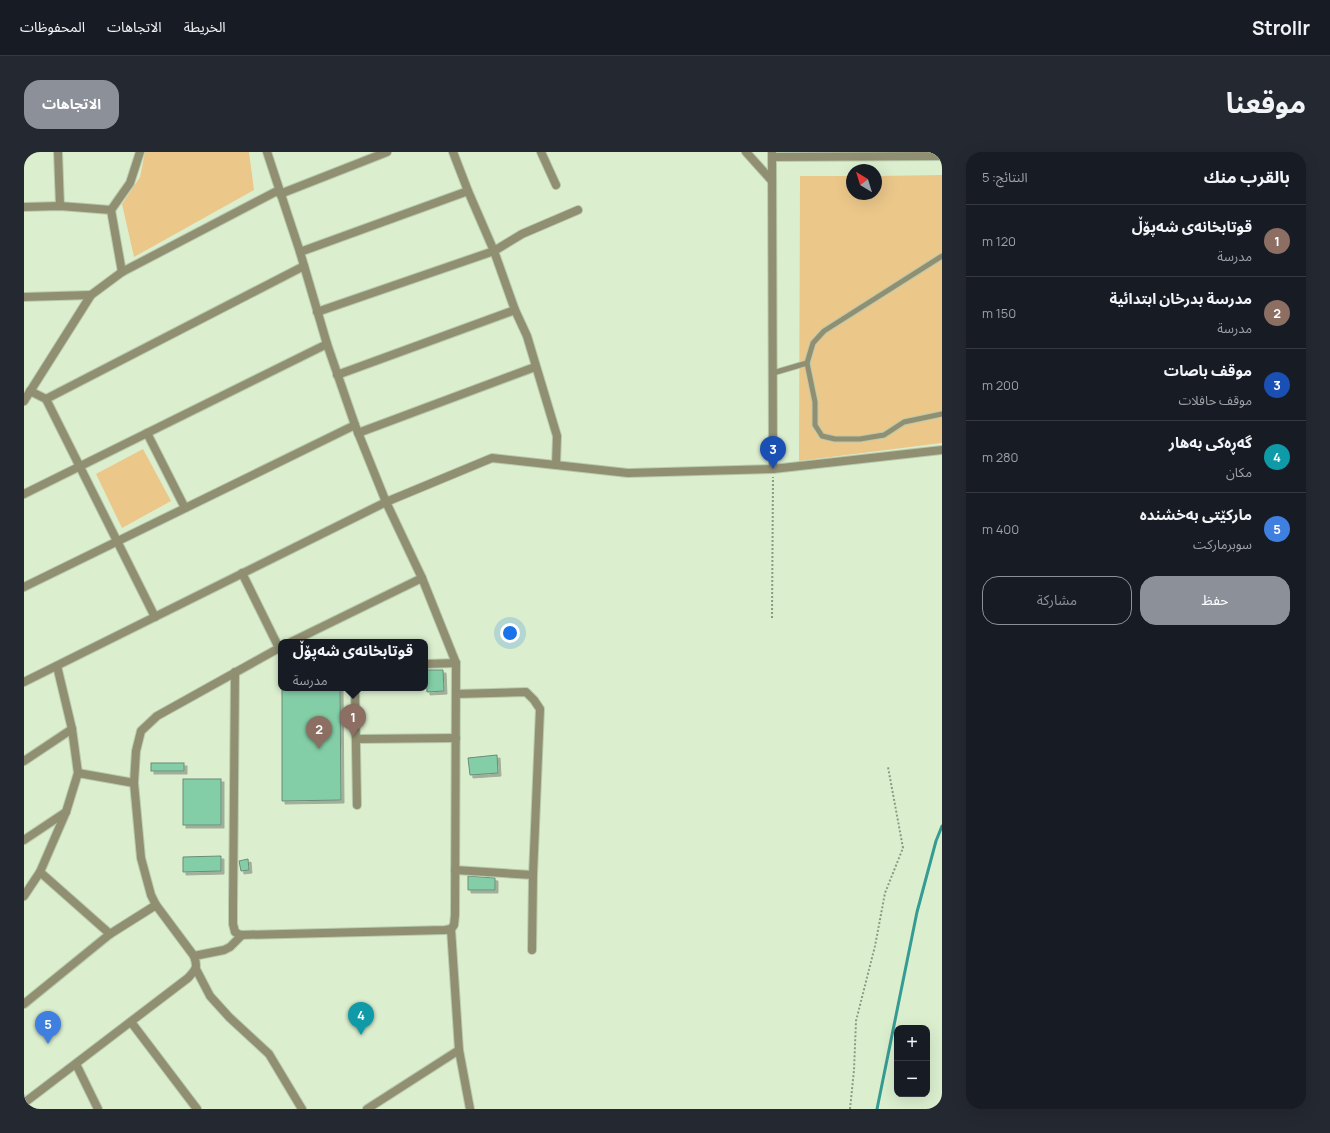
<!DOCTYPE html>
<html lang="ar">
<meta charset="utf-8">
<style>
body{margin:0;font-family:Manrope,"Noto Sans Arabic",sans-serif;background:#242831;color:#f1f3f6;direction:rtl}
.controls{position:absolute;right:12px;bottom:12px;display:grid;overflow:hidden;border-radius:8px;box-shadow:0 4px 16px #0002}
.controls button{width:36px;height:36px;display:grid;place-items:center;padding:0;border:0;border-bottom:1px solid #363941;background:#171b24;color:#f1f3f6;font:20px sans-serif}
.compass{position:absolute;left:822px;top:12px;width:36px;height:36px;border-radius:50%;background:#171b24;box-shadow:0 4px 16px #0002;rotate:322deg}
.you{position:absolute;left:486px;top:481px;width:14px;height:14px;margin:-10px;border:3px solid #fff;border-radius:50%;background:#1a73e8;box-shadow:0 0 0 6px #1a73e833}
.badge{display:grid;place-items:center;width:26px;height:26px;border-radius:50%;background:#8c9099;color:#fff;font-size:13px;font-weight:700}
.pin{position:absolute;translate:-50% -33px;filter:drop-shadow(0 1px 2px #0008)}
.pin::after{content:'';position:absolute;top:21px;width:14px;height:12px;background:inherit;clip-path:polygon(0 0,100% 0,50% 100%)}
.popup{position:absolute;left:254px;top:487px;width:150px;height:52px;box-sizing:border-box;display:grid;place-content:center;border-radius:8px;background:#171b24;filter:drop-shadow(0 1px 3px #0005);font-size:13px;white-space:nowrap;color:#9ea1a6}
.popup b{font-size:15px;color:#f1f3f6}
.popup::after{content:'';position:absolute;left:50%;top:100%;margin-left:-8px;border:8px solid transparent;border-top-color:#171b24}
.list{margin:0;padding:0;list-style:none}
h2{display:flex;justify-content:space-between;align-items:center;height:52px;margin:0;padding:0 16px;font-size:17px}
h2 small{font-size:13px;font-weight:400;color:#9ea1a6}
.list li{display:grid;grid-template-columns:26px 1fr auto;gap:12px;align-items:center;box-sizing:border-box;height:72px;padding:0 16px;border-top:1px solid #363941}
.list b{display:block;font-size:15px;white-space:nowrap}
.list p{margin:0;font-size:13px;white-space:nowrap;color:#9ea1a6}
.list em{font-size:13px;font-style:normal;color:#9ea1a6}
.actions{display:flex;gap:8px;padding:12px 16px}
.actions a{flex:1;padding:9px 0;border:1px solid #8c9099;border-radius:16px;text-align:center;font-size:14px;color:#8c9099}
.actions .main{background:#8c9099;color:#fff}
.map{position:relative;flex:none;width:918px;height:957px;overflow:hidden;direction:ltr;border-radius:16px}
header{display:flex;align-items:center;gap:24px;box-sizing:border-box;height:56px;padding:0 20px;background:#171b24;border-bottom:1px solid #363941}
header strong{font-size:19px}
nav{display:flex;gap:22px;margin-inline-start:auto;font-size:14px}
.intro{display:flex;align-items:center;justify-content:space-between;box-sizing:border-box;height:96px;padding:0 24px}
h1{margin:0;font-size:28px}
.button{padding:10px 18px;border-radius:16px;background:#8c9099;color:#fff;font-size:14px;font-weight:700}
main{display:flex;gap:24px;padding:0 24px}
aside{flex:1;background:#171b24;border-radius:16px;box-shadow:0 4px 16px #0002}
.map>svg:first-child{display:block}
</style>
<header>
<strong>Strollr</strong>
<nav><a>الخريطة</a><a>الاتجاهات</a><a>المحفوظات</a></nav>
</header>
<div class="intro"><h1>موقعنا</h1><a class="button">الاتجاهات</a></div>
<main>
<aside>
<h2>بالقرب منك<small>النتائج: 5</small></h2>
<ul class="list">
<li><span class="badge" style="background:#8d6e63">1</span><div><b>قوتابخانەی شەپۆڵ</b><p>مدرسة</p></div><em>120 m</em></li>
<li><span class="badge" style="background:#8d6e63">2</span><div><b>مدرسة بدرخان ابتدائية</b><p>مدرسة</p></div><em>150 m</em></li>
<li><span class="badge" style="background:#1a4fb4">3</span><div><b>موقف باصات</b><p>موقف حافلات</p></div><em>200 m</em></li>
<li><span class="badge" style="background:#0f9aa8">4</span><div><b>گەڕەکی بەهار</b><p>مكان</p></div><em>280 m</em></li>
<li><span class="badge" style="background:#3f7fe0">5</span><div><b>مارکێتی بەخشندە</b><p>سوبرماركت</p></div><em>400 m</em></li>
</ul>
<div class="actions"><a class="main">حفظ</a><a>مشاركة</a></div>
</aside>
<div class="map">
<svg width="918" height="957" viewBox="0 0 918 957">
<defs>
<filter id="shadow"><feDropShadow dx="3" dy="3" stdDeviation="0" flood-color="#0004"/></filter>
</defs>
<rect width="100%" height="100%" fill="#dbefcf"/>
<g fill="#ebc78a">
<path d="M121 0H225L230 38 110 105 98 52 116 25Z"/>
<path d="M918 23V291L775 309 776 24H828V42H852V24Z"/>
<path d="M119 297 147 349 98 376 72 322Z"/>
</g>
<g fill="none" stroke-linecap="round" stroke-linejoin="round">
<path stroke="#359c94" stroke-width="3" d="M853 957 893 760 912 689 918 674"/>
</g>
<g fill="#83cea7" stroke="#6a8c79" filter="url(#shadow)">
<path d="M402 518H419L420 539 403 540Z"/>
<path d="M258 536H316L317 648 258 649Z"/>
<path d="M473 603 474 621 446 623 444 606Z"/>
<rect x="127" y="611" width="33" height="8"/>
<rect x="159" y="627" width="38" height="46"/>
<path d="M197 704V719L159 720V705Z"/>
<path d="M224 707 225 718 217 719 215 709Z"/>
<path d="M444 724 471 726V738H444Z"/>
</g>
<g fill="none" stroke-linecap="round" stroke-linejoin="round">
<defs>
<g id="lane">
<path d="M918 104 800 179 789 191 783 211 791 250V273L798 284 811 287H836L860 283 880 270 918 262"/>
<path d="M749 221 783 211"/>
</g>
<g id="street">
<path d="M34 0 36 54"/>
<path d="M517 0 532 33"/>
<path d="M722 0 748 29"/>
<path d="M748 0 749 317"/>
<path d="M748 5 918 4"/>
<path d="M256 42 363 0"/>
<path d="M0 55 36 54 87 58 98 120"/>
<path d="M87 58 106 31 116 0"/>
<path d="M276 100 444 39"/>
<path d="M0 145 67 143"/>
<path d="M293 160 470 99 444 39 429 0"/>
<path d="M313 223 491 158"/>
<path d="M6 239 22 247 131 465"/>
<path d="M22 247 280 114"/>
<path d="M0 249 67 143 98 120 255 38"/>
<path d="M123 281 161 356"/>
<path d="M334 281 511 215"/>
<path d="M532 313 533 284 503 184 491 158 470 99 498 82 554 58"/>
<path d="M0 342 303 192"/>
<path d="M218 421 255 496"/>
<path d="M0 435 331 273"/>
<path d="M267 490 398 426"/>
<path d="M401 512 432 511"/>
<path d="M211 520 209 754V772L211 780 216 783 421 778 427 777 430 773 431 763 432 511 398 426 362 350 331 273 303 192 276 100 243 0"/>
<path d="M0 530 362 350 468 306 604 321 749 317 918 298"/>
<path d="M331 536 333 653"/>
<path d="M432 542 502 540 510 548 516 557 509 723 508 798"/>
<path d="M332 587 432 586"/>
<path d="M0 609 48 577"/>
<path d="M54 621 110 631"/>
<path d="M0 688 42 660"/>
<path d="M431 718 509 723"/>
<path d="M16 720 86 782"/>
<path d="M0 744 16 720 42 660 54 621 48 577 33 514"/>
<path d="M427 777 435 898 446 957"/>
<path d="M170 804 200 798 206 795 218 783"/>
<path d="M172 817 186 844 205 865 245 902 278 957"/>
<path d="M0 852 86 782 132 753"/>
<path d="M107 870 173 957"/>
<path d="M52 912 74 957"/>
<path d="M0 951 164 826C172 817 174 816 170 804L132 753 127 743 117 706 110 631 112 599 117 579 133 564 257 495"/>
<path d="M343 957 435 898"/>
</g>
</defs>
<use href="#lane" stroke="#b9caae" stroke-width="7"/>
<use href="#street" stroke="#b9caae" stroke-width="10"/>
<g stroke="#8c9a83" stroke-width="2" stroke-dasharray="2 2" stroke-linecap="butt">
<path d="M748 466 749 325"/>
<path d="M826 957 830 918 832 869 851 794 861 741 879 696 864 615"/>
</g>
<use href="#lane" stroke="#908f72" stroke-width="5"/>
<use href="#street" stroke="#908f72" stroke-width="8"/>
</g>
</svg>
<div class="controls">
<button>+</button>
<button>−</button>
</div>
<svg class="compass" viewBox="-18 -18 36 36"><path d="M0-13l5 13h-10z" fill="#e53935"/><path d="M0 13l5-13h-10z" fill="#9ea1a6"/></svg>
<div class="you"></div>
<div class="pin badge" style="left:329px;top:585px;background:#8d6e63">1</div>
<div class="popup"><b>قوتابخانەی شەپۆڵ</b>مدرسة</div>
<div class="pin badge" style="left:295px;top:597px;background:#8d6e63">2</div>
<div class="pin badge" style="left:749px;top:317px;background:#1a4fb4">3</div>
<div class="pin badge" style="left:337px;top:883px;background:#0f9aa8">4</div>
<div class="pin badge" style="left:24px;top:892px;background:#3f7fe0">5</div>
</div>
</main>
